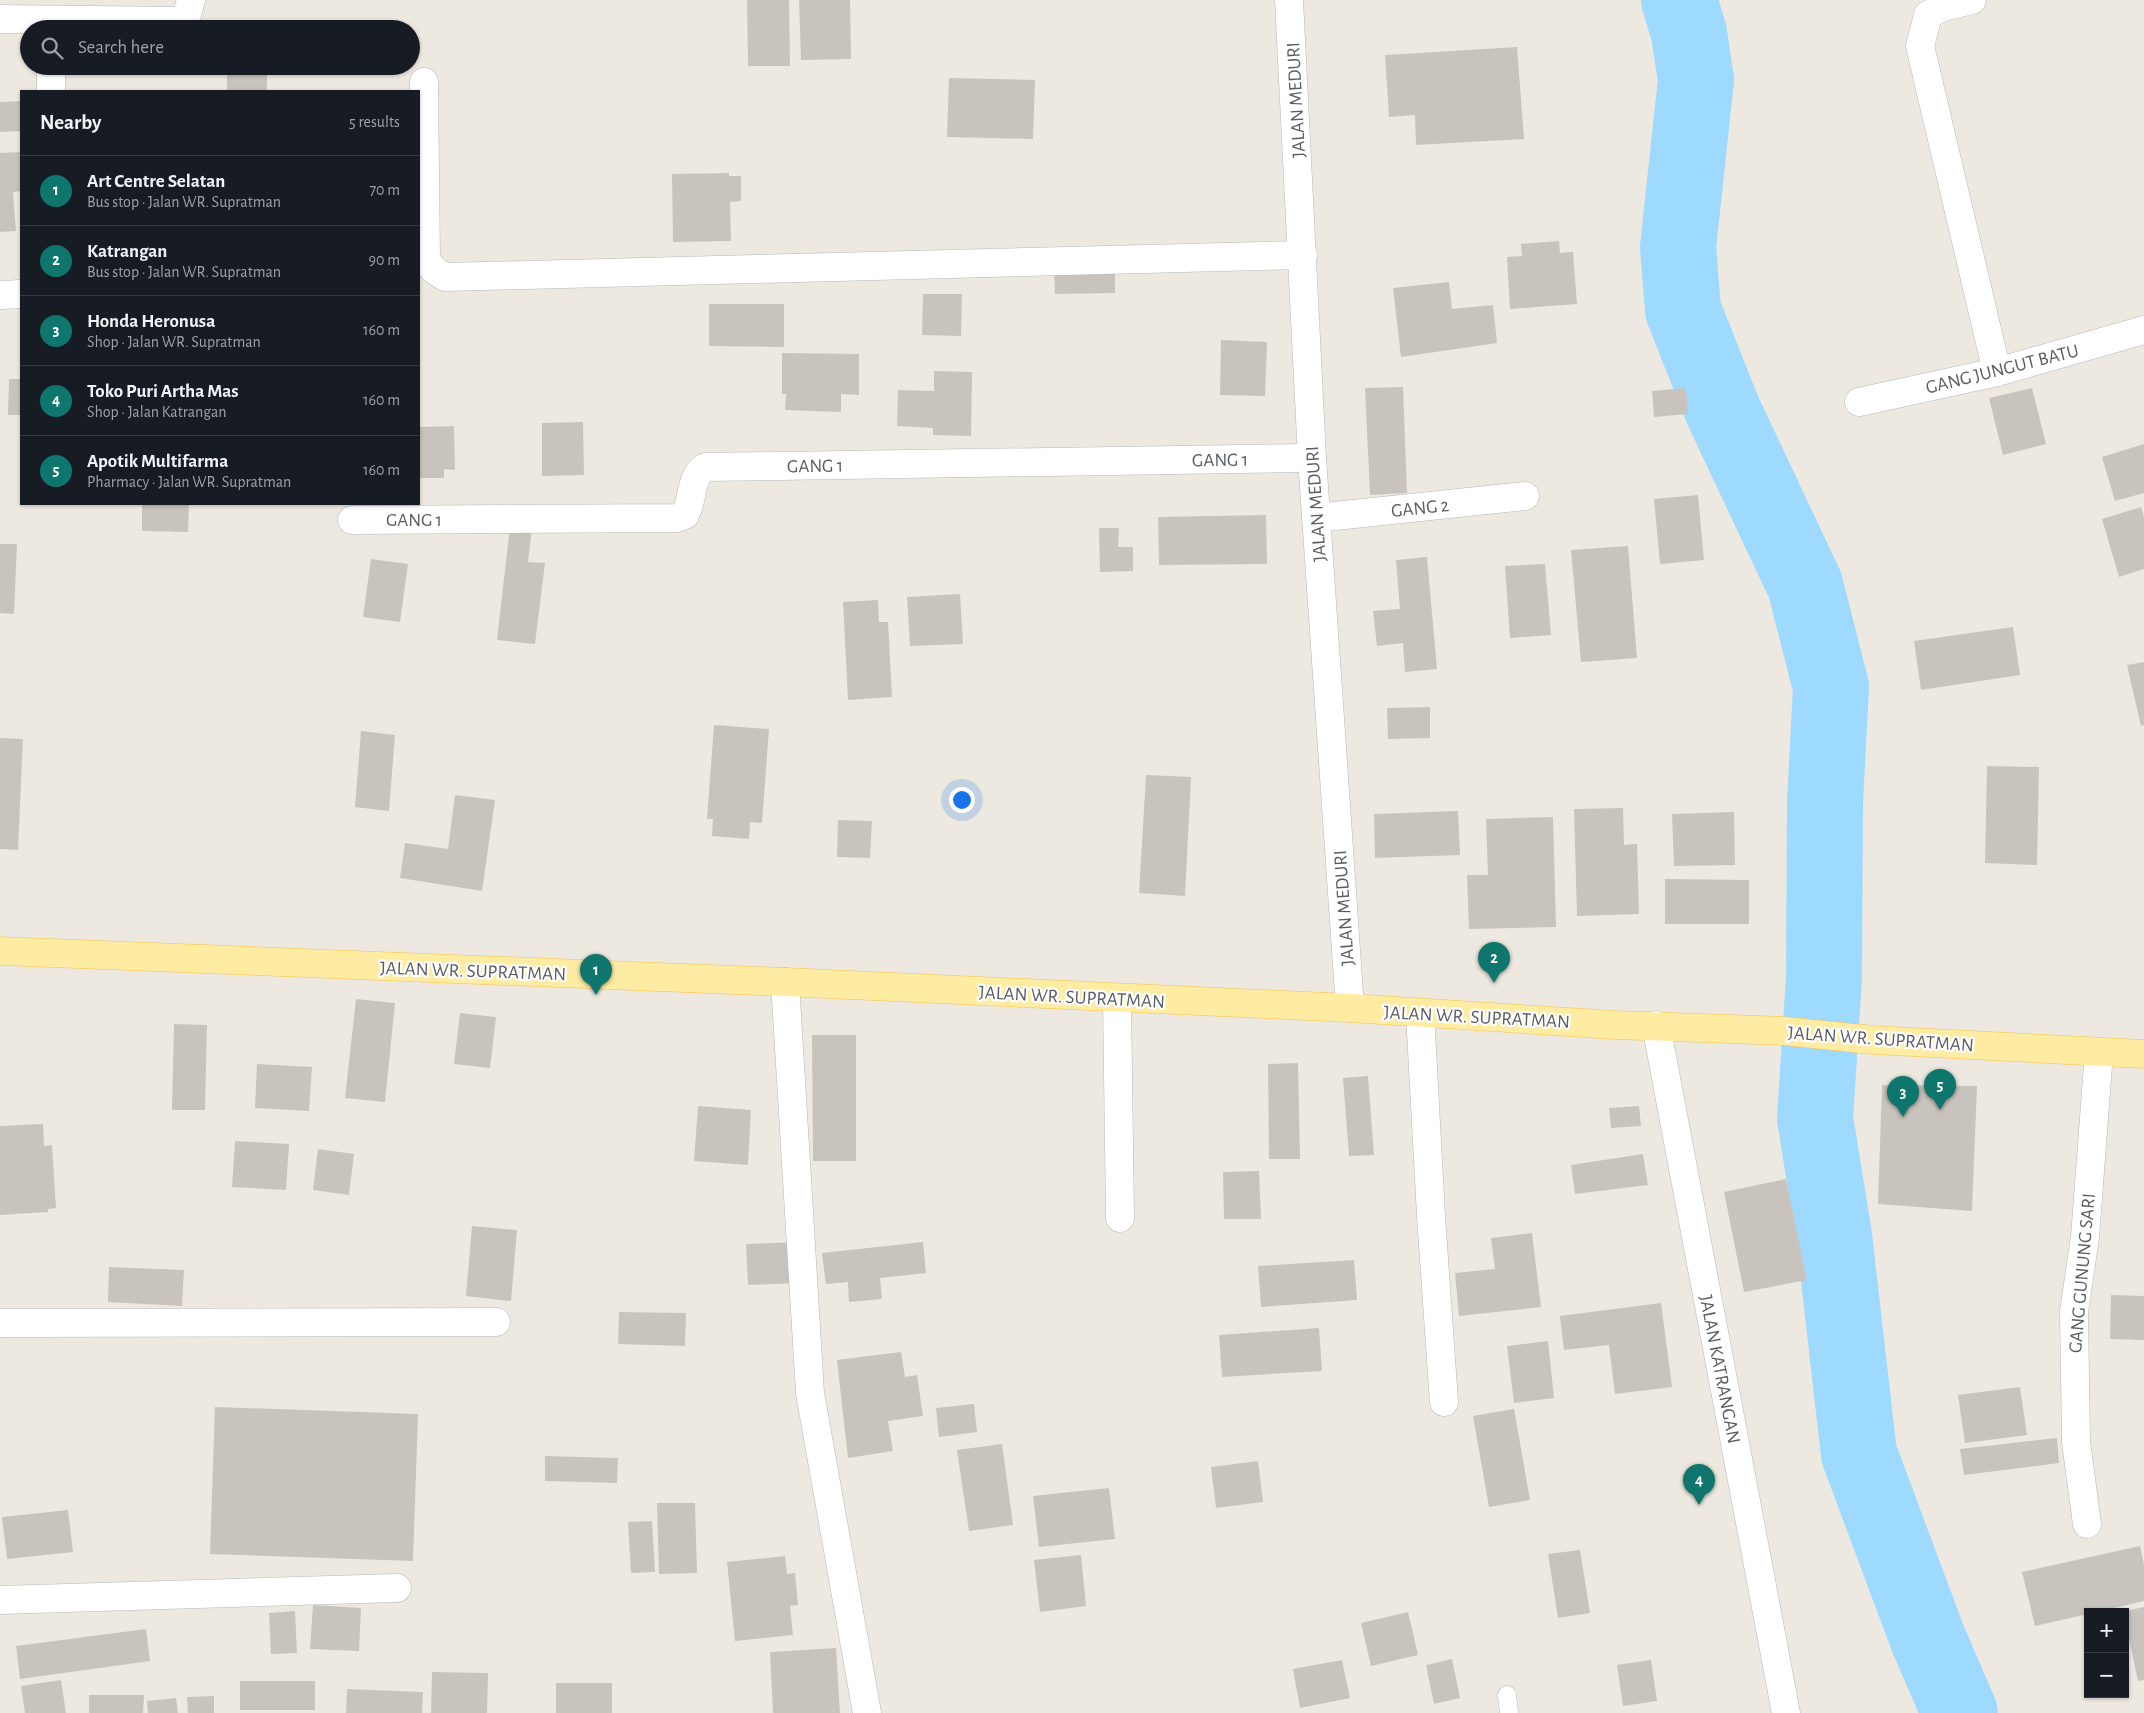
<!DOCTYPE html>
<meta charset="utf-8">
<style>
body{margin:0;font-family:"Alegreya Sans",sans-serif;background:#242831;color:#f1f3f6}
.controls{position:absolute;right:15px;bottom:15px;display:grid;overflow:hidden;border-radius:0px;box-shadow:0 1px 4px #0004}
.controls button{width:45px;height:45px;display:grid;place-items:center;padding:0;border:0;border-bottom:1px solid #363941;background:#171b24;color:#f1f3f6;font:25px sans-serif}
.you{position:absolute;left:961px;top:799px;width:18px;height:18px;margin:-12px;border:4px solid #fff;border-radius:50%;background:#1a73e8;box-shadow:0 0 0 8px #1a73e833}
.badge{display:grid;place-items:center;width:32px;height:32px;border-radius:50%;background:#0f766e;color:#fff;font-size:16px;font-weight:700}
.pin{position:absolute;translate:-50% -41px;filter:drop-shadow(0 1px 2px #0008)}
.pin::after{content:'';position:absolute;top:26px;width:18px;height:15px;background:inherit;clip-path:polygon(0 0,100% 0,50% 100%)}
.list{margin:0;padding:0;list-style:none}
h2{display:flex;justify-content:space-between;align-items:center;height:65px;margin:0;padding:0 20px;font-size:21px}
h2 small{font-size:16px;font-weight:400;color:#9ea1a6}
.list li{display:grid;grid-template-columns:32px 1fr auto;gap:15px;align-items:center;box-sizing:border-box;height:70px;padding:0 20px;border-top:1px solid #363941}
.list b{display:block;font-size:19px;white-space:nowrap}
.list p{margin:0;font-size:16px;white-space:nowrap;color:#9ea1a6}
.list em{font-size:16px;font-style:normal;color:#9ea1a6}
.icon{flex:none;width:28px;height:28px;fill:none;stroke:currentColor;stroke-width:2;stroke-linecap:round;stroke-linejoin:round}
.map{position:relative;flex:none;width:2144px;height:1713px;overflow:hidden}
.search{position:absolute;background:#171b24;box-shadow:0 1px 4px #0004;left:20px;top:20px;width:400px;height:55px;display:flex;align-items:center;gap:12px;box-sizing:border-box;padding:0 18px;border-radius:28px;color:#9ea1a6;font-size:19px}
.panel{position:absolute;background:#171b24;box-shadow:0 1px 4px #0004;left:20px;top:90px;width:400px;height:415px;border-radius:0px}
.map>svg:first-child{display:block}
</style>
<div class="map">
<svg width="2144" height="1713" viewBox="0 0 2144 1713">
<rect width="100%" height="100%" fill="#ede9e0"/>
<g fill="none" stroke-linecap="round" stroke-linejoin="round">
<path stroke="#9ed9ff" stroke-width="76" d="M1679 0 1689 33 1696 80 1678 247 1683 310 1723 411 1805 585 1831 687 1825 802 1824 978 1815 1118 1834 1236 1859 1454 1928 1639 1960 1713"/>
</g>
<g fill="#c8c4bd">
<path d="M747 0H789L790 66H748Z"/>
<path d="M799 0H850L851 59 801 60Z"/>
<path d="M1517 47 1524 139 1416 145 1415 115 1389 117 1385 55Z"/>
<path d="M267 66V91H227V67Z"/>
<path d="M949 78 1035 80 1033 139 947 137Z"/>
<path d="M21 101V131L0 132V102Z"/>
<path d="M21 152V191L13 192 16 231 0 232V153Z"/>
<path d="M729 173V176H741V201L730 202 731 241 673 242 672 174Z"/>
<path d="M1559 241 1560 253 1573 252 1577 304 1510 309 1507 257 1522 256 1521 244Z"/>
<path d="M1115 264V293L1055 294 1054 265Z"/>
<path d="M1449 282 1452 309 1493 305 1497 343 1401 357 1393 288Z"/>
<path d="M923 294H962L961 336 922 335Z"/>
<path d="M709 304H784V347L709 346Z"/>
<path d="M1221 340 1267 342 1265 396 1220 395Z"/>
<path d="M782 353 859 354V395L841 394V412L785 410 786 394H782Z"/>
<path d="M934 371 972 372 971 436 933 435V428L897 426 898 390 934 391Z"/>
<path d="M9 379H21V415H8Z"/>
<path d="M1403 387 1407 493 1370 495 1365 388Z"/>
<path d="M1686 388 1688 414 1654 417 1652 391Z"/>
<path d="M2032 388 2046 444 2003 455 1989 398Z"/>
<path d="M583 422 584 475 542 476V423Z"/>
<path d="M454 426 455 470 444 469V478H419V427Z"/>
<path d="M2144 444V493L2115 501 2102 457Z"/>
<path d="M1698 495 1704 560 1660 564 1654 499Z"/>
<path d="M142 504H189L188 532 142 531Z"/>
<path d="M2141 507 2144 517V569L2119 577 2102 519Z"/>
<path d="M1266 515 1267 564 1159 565 1158 517Z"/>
<path d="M510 526 532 528 528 562 545 563 535 644 497 640Z"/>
<path d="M1099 528H1119L1118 547H1133V571L1100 572Z"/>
<path d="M0 544H17L14 614 0 613Z"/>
<path d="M1628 546 1637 658 1581 662 1571 550Z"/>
<path d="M1427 557 1437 669 1405 672 1403 643 1377 646 1373 611 1400 609 1396 560Z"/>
<path d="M371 559 408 564 400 622 363 617Z"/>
<path d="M1545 564 1551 635 1510 638 1505 566Z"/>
<path d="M960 594 963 644 910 646 907 597Z"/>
<path d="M878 600 879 622H888L892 697 848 700 843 602Z"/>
<path d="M2013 627 2020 675 1921 690 1914 641Z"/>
<path d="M2144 662V725L2141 726 2127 665Z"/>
<path d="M1430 707V738L1388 739 1387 708Z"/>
<path d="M714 725 769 729 762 823 750 822 749 839 712 836 713 819H707Z"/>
<path d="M361 731 395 735 389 811 355 807Z"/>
<path d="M0 738 23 739 18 850 0 849Z"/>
<path d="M1987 766 2039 767 2037 865 1985 863Z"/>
<path d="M1146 775 1191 777 1185 896 1139 893Z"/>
<path d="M455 795 495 800 482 891 400 878 405 843 448 849Z"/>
<path d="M1623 808 1624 845 1637 844 1639 914 1577 916 1574 809Z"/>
<path d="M1458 811 1460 855 1375 858 1374 814Z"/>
<path d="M1734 812 1735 865 1674 866 1672 814Z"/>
<path d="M1553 817 1556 927 1469 929 1467 875H1488L1486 819Z"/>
<path d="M838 820 872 821 870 858 837 857Z"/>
<path d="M1665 879 1749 880V924H1665Z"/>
<path d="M356 999 395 1003 385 1102 345 1098Z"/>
<path d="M460 1013 496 1017 490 1068 454 1064Z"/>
<path d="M174 1024 207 1025 205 1110H172Z"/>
<path d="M812 1035H856V1161H813Z"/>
<path d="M1298 1063 1300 1159H1269L1268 1064Z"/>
<path d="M257 1064 312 1067 309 1111 255 1108Z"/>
<path d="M1368 1076 1374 1155 1349 1156 1343 1078Z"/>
<path d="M1882 1085 1977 1086 1972 1211 1878 1204Z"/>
<path d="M698 1106 751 1110 748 1165 694 1161Z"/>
<path d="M1639 1106 1641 1126 1611 1128 1609 1108Z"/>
<path d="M43 1124 44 1146 52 1145 56 1208 48 1209V1212L0 1215V1126Z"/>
<path d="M235 1141 289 1144 286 1190 232 1187Z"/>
<path d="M318 1149 354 1154 349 1195 313 1190Z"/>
<path d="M1643 1154 1648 1185 1575 1194 1571 1165Z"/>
<path d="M1259 1171 1261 1219H1224L1223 1172Z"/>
<path d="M1786 1179 1807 1280 1744 1292 1724 1192Z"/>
<path d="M472 1226 517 1230 511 1301 466 1296Z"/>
<path d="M1532 1233 1541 1307 1459 1316 1455 1273 1495 1269 1491 1238Z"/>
<path d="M799 1242 800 1283 748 1285 746 1244Z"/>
<path d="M923 1242 926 1273 880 1278 882 1299 849 1302 848 1282 826 1284 822 1253Z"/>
<path d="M1354 1260 1357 1300 1261 1307 1258 1266Z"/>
<path d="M109 1267 184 1270 182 1306 108 1302Z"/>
<path d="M2111 1295 2144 1296V1340L2110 1339Z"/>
<path d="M1661 1303 1672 1387 1615 1394 1609 1345 1564 1350 1560 1316Z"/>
<path d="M619 1312 686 1313 685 1346 618 1344Z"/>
<path d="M1319 1328 1322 1371 1222 1377 1219 1335Z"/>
<path d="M1548 1341 1554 1398 1514 1403 1507 1346Z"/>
<path d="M901 1352 905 1377 917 1375 923 1416 888 1421 893 1451 848 1458 837 1360Z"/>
<path d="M2020 1387 2027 1435 1965 1443 1958 1395Z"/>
<path d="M974 1404 977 1432 939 1437 936 1408Z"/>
<path d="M215 1407 418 1414 413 1561 210 1554Z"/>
<path d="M1514 1409 1530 1500 1489 1507 1473 1416Z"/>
<path d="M2057 1438 2059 1463 1964 1475 1960 1449Z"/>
<path d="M1002 1444 1013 1525 969 1531 957 1450Z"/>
<path d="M545 1456 618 1458 617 1483 545 1481Z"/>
<path d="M1258 1461 1263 1502 1216 1508 1211 1467Z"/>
<path d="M1109 1488 1115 1539 1039 1547 1033 1496Z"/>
<path d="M657 1503H695L697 1573 659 1574Z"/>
<path d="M68 1510 73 1552 7 1559 2 1517Z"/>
<path d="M652 1521 655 1572 631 1573 628 1522Z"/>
<path d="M2140 1546 2144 1565V1601L2097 1612H2088V1614L2035 1626 2022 1572Z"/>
<path d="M1580 1550 1590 1613 1558 1618 1548 1554Z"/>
<path d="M1081 1555 1086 1606 1040 1612 1034 1560Z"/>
<path d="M785 1556 787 1574 795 1573 798 1605 790 1606 793 1635 735 1641 727 1562Z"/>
<path d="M313 1605 361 1608 359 1651 310 1649Z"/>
<path d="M2144 1607V1680L2138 1681 2125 1620V1611Z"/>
<path d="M295 1611 297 1653 271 1654 269 1613Z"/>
<path d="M1408 1612 1418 1655 1371 1666 1361 1623Z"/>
<path d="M146 1629 150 1661 20 1679 16 1646Z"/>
<path d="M836 1648 840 1713H773L770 1652Z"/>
<path d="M1452 1659 1460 1698 1434 1704 1426 1665Z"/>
<path d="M1342 1660 1350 1698 1300 1708 1293 1669Z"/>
<path d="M1651 1660 1657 1701 1623 1706 1617 1665Z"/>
<path d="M432 1672 488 1673 487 1713H431Z"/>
<path d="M61 1680 66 1713H25L21 1686Z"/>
<rect x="240" y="1681" width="75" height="29"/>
<rect x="556" y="1683" width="56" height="30"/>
<path d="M347 1689 423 1692 422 1713H346Z"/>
<path d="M89 1695H144L143 1713H89Z"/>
<path d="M214 1696V1713H188L187 1697Z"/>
<path d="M176 1698 178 1713H148L147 1701Z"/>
</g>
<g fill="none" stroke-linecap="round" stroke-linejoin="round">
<defs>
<path id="lane" d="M1507 1695 1509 1713"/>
<g id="street">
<path d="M1289 0 1312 458 1350 1008"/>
<path d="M1972 0 1942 7 1928 15 1920 46 1997 372"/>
<path d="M0 19 179 21 187 15 191 0"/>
<path d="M51 66V91"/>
<path d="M424 82 426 260 434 270 445 277 1303 255"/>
<path d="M0 295 21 294"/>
<path d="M1859 402 1997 372 2144 330"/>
<path d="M1316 518 1525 496"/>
<path d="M352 520 677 518 685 515C694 498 689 479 705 467L1312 458"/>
<path d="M785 982 810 1393 867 1713"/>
<path d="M1117 999 1120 1218"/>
<path d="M1420 1013 1431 1216 1444 1402"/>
<path d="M1656 1025 1786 1713"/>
<path d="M0 1323 496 1322"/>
<path d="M2087 1524 2076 1442 2074 1312 2085 1237 2099 1052"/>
<path d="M0 1600 397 1588"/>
</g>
<path id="primary" d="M0 951 785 982 1350 1008 1615 1025 1784 1031 1873 1040 2144 1054"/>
</defs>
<use href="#lane" stroke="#b3b7bc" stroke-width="19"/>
<use href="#street" stroke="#b3b7bc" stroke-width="29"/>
<use href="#primary" stroke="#fac14b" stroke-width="29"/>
<use href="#lane" stroke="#fff" stroke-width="18"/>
<use href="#street" stroke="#fff" stroke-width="28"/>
<use href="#primary" stroke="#ffeca3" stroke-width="28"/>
</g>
<g text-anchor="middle" stroke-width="4.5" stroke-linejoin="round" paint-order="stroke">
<g font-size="19" fill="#595d62" stroke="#fff">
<text transform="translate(1295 100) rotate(-93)" y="7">JALAN MEDURI</text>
<text transform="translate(2002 368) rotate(-14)" y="7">GANG JUNGUT BATU</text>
<text transform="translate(1220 459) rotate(-1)" y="7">GANG 1</text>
<text transform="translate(815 465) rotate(-1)" y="7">GANG 1</text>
<text transform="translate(1315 504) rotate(-94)" y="7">JALAN MEDURI</text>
<text transform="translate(1420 507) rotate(-6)" y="7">GANG 2</text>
<text x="414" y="526">GANG 1</text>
<text transform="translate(1343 908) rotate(-94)" y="7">JALAN MEDURI</text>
<text transform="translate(473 970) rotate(2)" y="7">JALAN WR. SUPRATMAN</text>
<text transform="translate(1072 996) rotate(3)" y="7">JALAN WR. SUPRATMAN</text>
<text transform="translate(1477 1016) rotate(3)" y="7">JALAN WR. SUPRATMAN</text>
<text transform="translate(1881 1038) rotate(4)" y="7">JALAN WR. SUPRATMAN</text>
<text transform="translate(2081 1273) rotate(-85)" y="7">GANG GUNUNG SARI</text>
<text transform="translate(1721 1369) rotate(79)" y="7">JALAN KATRANGAN</text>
</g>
</g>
</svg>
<div class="controls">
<button>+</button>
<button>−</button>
</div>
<div class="you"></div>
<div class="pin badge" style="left:596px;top:995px">1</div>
<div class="pin badge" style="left:1494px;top:983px">2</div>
<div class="pin badge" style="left:1903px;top:1117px">3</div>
<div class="pin badge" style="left:1699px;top:1505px">4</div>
<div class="pin badge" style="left:1940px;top:1110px">5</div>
<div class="search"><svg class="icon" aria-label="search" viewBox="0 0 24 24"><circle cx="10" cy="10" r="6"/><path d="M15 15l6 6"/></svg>Search here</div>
<section class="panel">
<h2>Nearby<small>5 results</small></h2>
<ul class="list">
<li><span class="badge">1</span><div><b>Art Centre Selatan</b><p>Bus stop · Jalan WR. Supratman</p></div><em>70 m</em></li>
<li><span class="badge">2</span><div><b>Katrangan</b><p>Bus stop · Jalan WR. Supratman</p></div><em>90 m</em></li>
<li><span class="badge">3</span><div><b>Honda Heronusa</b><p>Shop · Jalan WR. Supratman</p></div><em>160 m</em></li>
<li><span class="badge">4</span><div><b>Toko Puri Artha Mas</b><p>Shop · Jalan Katrangan</p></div><em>160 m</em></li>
<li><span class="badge">5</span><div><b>Apotik Multifarma</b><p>Pharmacy · Jalan WR. Supratman</p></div><em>160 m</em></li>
</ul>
</section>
</div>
